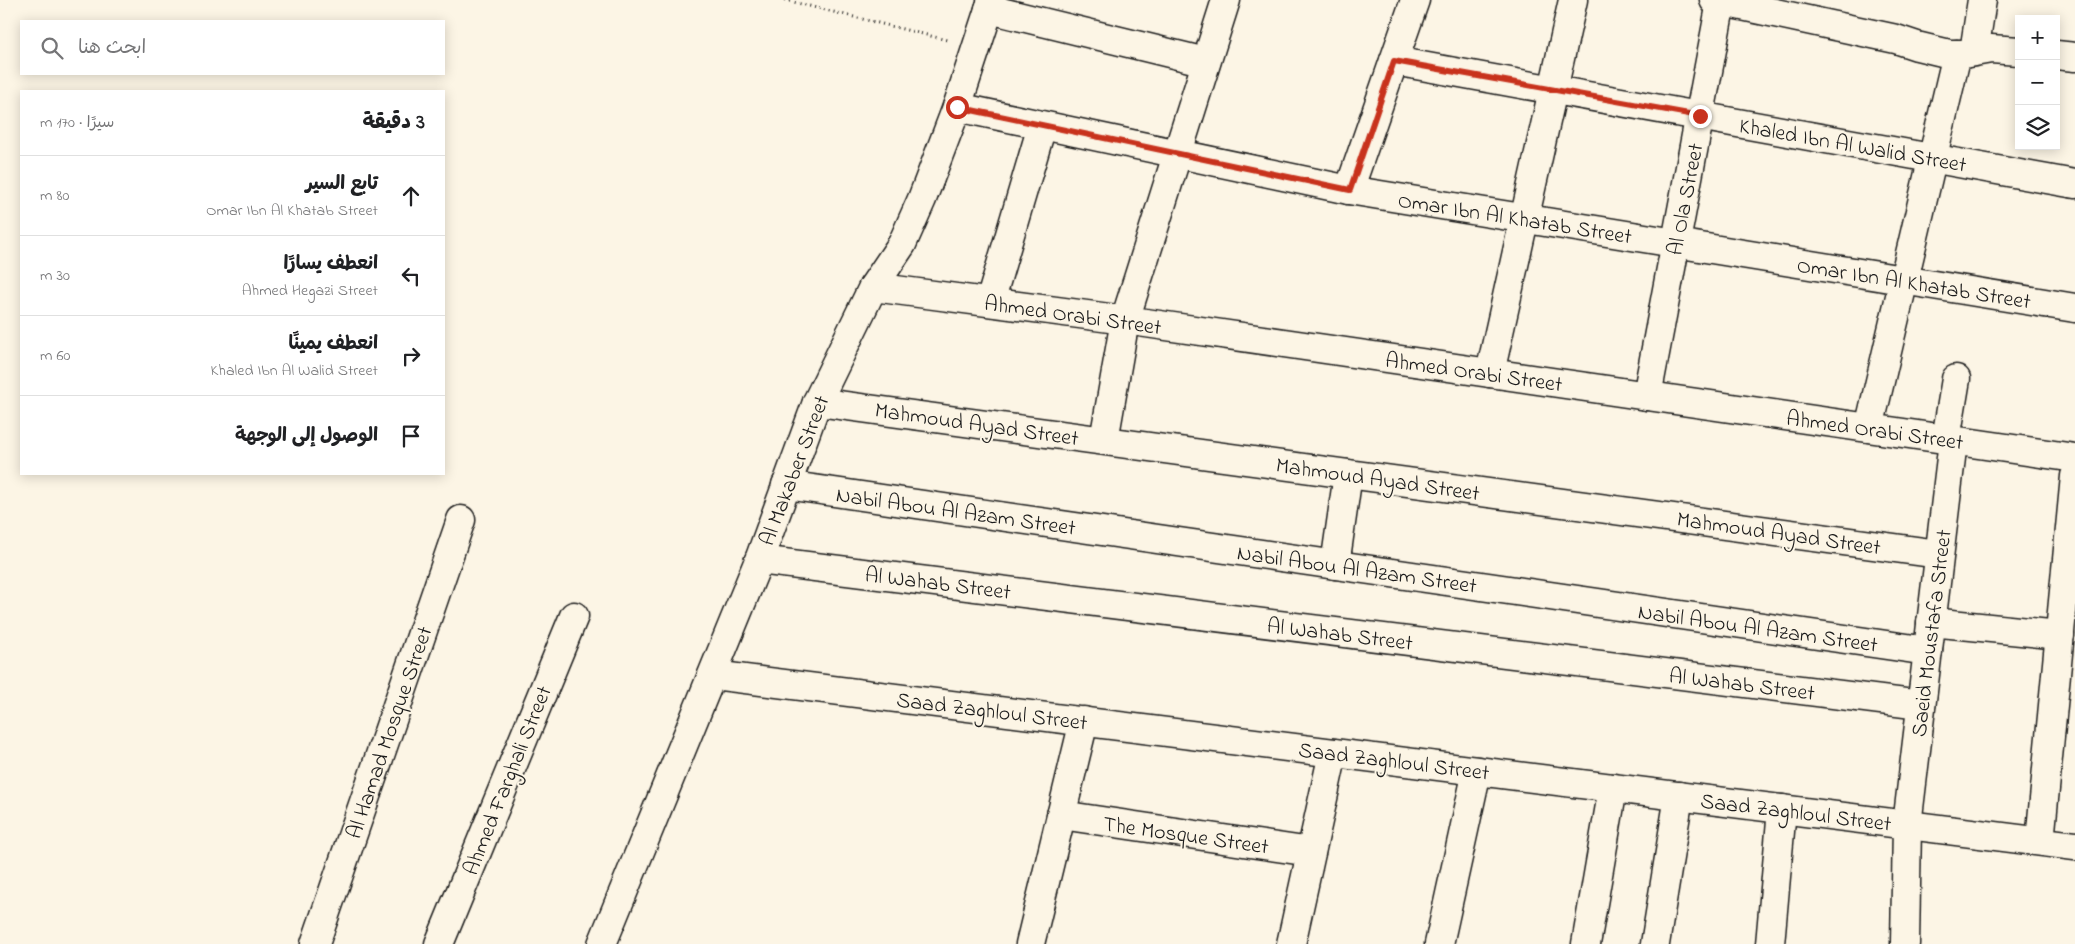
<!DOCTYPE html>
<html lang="ar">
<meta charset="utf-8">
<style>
body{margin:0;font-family:"Indie Flower","Playpen Sans Arabic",sans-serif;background:#f6f6f6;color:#202124;direction:rtl}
.controls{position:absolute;right:15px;top:15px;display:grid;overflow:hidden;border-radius:0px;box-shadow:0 2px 12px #0003}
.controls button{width:45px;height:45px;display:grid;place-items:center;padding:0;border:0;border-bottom:1px solid #e0e0e0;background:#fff;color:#202124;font:25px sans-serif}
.stop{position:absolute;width:15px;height:15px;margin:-11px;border:4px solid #c8321e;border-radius:50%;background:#fff}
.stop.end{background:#c8321e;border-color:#fff;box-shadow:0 1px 5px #0008}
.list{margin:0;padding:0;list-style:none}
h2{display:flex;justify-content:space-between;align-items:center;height:65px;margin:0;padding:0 20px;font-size:21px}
h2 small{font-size:16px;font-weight:400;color:#757577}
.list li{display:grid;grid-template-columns:32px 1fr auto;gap:15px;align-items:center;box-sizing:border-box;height:80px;padding:0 20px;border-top:1px solid #e0e0e0}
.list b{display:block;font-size:19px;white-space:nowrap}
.list p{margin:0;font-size:16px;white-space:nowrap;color:#757577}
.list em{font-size:16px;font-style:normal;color:#757577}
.icon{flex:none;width:28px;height:28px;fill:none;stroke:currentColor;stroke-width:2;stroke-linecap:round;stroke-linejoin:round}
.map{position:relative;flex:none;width:2075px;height:944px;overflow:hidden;direction:ltr}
.search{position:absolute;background:#fff;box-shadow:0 2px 12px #0003;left:20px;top:20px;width:425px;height:55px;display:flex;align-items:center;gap:12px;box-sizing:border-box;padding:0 18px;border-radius:0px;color:#757577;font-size:19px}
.panel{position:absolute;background:#fff;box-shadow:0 2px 12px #0003;left:20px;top:90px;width:425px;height:385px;border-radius:0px;direction:rtl}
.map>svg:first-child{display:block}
</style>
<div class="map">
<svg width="2075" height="944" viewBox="0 0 2075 944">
<rect width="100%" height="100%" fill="#fcf5e5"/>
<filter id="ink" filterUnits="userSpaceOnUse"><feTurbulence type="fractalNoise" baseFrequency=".02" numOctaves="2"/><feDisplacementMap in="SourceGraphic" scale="10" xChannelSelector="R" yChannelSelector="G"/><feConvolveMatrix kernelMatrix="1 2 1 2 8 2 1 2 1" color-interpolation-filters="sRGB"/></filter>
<g filter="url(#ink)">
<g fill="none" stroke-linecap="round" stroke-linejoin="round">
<defs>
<g id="minor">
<path d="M1714 0 1896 39 1917 46 1950 54H1963L1991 49 2019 51"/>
<path d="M989 9 1206 62"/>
<path d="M1974 52 1982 0"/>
<path d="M2056 55 2075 57"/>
<path d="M1394 61 2075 184"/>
<path d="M957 107 1349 190 2075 308"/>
<path d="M1349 190 1415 0"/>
<path d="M873 287 1125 320 2075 458"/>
<path d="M990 302 1042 126"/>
<path d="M1490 373 1573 0"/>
<path d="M1647 396 1721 2"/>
<path d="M817 402 1939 554"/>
<path d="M1869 428 1957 54"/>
<path d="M1946 439 1956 379"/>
<path d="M1104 440 1125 320 1226 0"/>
<path d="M786 485 1928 651"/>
<path d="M759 560 1921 705"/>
<path d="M1335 565 1348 474"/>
<path d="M1931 622 2060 635"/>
<path d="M713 675 2075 846"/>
<path d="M1061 815 1311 852"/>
<path d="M2040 841 2075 476"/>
<path d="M315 944 461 520"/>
<path d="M439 944 574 616"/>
<path d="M602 944 759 560 817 402 873 287 902 244 922 199 957 107 992 0"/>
<path d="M1030 944 1084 721"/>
<path d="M1291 944 1333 753"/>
<path d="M1439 944 1477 771"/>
<path d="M1586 944 1613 788"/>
<path d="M1655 944 1679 796"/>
<path d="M1770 944 1782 809"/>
<path d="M1905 944 1907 825 1953 441"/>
</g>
</defs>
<use href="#minor" stroke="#1c1c1c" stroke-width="31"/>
<path stroke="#1c1c1c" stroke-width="3" stroke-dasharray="1 4" stroke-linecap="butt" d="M785 0 947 40"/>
<use href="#minor" stroke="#fcf5e5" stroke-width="28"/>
</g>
</g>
<g fill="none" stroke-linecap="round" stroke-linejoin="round" filter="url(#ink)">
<path stroke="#c8321e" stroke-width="6" d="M957 107 1350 190 1394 61 1700 116"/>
</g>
<g text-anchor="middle" stroke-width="4" stroke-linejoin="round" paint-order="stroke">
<g font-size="22" fill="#1c1c1c" stroke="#fcf5e5">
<text transform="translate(1853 144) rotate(10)" y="8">Khaled Ibn Al Walid Street</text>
<text transform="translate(1684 199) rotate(-79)" y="8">Al Ola Street</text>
<text transform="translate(1515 217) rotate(9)" y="8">Omar Ibn Al Khatab Street</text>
<text transform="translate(1914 282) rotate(9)" y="8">Omar Ibn Al Khatab Street</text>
<text transform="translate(1073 314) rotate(8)" y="8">Ahmed Orabi Street</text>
<text transform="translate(1474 371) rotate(8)" y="8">Ahmed Orabi Street</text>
<text transform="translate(977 423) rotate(8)" y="8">Mahmoud Ayad Street</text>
<text transform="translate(1875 429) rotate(8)" y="8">Ahmed Orabi Street</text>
<text transform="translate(793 470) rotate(-69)" y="8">Al Makaber Street</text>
<text transform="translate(1378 478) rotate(8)" y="8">Mahmoud Ayad Street</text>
<text transform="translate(956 510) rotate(8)" y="8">Nabil Abou Al Azam Street</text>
<text transform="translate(1779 532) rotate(8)" y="8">Mahmoud Ayad Street</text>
<text transform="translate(1357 568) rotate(8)" y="8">Nabil Abou Al Azam Street</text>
<text transform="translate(938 582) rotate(7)" y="8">Al Wahab Street</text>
<text transform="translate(1758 627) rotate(8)" y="8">Nabil Abou Al Azam Street</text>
<text transform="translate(1340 633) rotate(7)" y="8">Al Wahab Street</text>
<text transform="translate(1930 633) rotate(-83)" y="8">Saeid Moustafa Street</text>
<text transform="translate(1742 683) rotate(7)" y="8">Al Wahab Street</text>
<text transform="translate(992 710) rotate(7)" y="8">Saad Zaghloul Street</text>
<text transform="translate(388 732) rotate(-71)" y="8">Al Hamad Mosque Street</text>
<text transform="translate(1394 760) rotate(7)" y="8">Saad Zaghloul Street</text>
<text transform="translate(506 780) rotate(-68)" y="8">Ahmed Farghali Street</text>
<text transform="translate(1796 811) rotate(7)" y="8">Saad Zaghloul Street</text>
<text transform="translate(1186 834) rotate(8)" y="8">The Mosque Street</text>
</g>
</g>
</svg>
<div class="controls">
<button>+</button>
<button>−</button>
<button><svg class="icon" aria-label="layers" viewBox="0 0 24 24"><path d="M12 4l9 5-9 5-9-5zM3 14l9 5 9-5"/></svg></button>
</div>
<div class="stop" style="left:957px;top:107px"></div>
<div class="stop end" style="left:1700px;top:116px"></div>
<div class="search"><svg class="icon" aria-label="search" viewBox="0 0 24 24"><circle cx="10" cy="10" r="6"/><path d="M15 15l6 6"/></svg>ابحث هنا</div>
<section class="panel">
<h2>3 دقيقة<small>سيرًا · 170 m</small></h2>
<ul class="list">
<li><svg class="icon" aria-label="ahead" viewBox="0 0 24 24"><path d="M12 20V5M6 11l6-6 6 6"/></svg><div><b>تابع السير</b><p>Omar Ibn Al Khatab Street</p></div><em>80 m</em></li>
<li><svg class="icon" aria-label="left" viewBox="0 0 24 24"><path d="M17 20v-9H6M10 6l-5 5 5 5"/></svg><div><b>انعطف يسارًا</b><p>Ahmed Hegazi Street</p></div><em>30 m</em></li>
<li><svg class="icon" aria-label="right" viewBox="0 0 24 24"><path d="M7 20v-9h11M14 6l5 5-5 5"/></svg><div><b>انعطف يمينًا</b><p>Khaled Ibn Al Walid Street</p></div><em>60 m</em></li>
<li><svg class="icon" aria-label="arrive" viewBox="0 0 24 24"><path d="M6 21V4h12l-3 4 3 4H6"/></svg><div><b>الوصول إلى الوجهة</b></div></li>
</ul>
</section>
</div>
